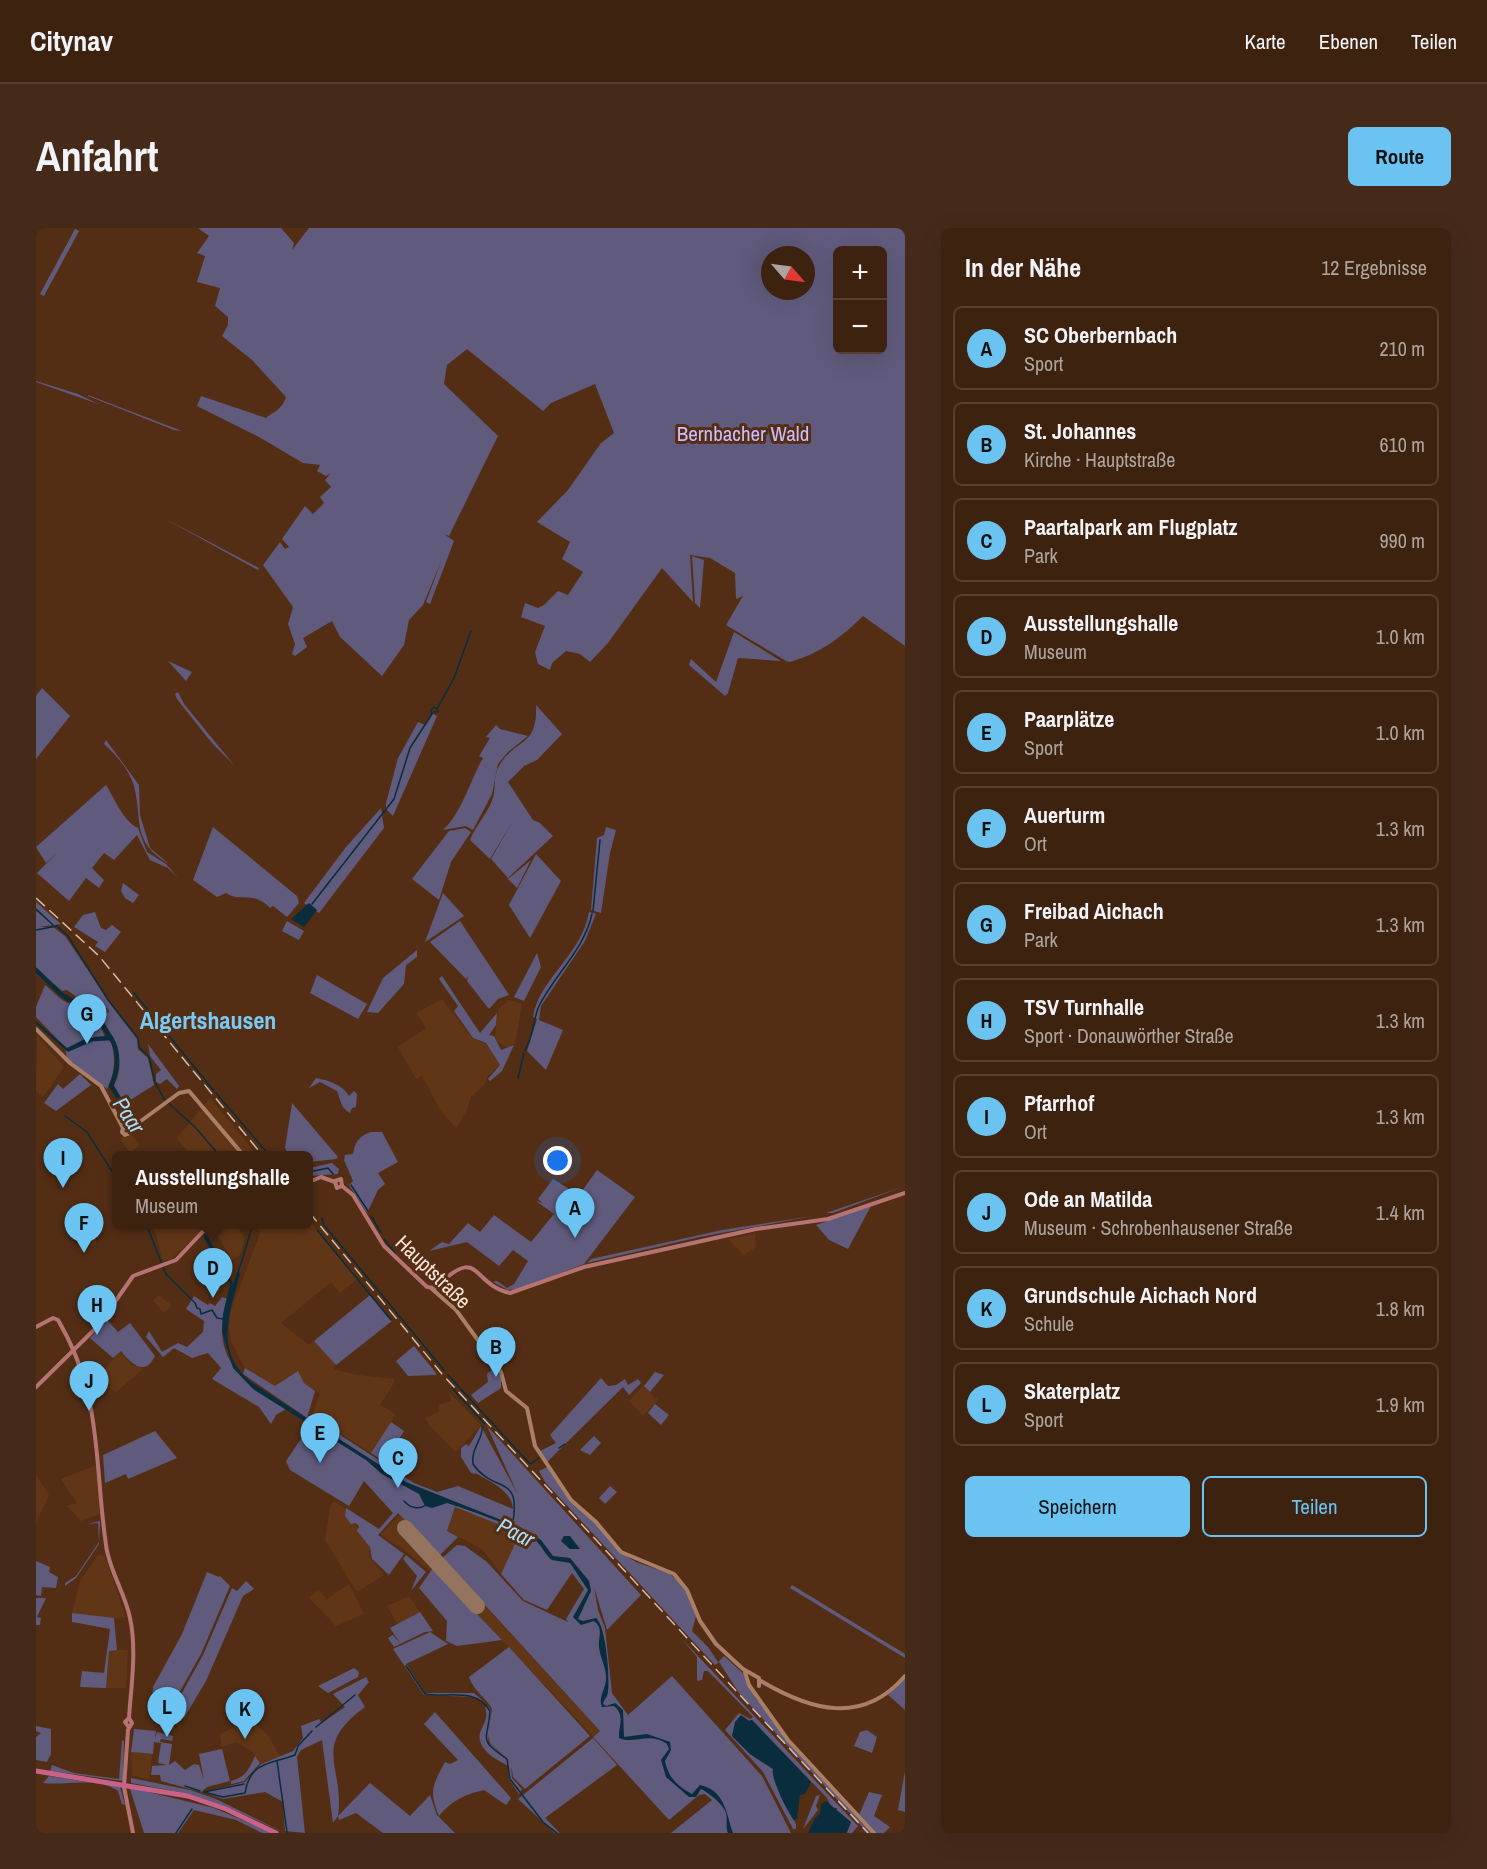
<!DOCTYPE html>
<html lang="de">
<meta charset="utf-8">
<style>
body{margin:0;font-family:"Archivo Narrow",sans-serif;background:#452a19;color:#f1f3f6}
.controls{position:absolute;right:18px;top:18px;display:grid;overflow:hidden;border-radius:9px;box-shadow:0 6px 24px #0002}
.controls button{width:54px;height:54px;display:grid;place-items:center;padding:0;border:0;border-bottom:2px solid #573f30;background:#3e2210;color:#f1f3f6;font:30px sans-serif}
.compass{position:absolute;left:725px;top:18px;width:54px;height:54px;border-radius:50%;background:#3e2210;box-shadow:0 6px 24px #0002;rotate:118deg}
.you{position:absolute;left:522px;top:933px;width:21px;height:21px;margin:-15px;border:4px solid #fff;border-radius:50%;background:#1a73e8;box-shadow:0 0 0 9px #1a73e833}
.badge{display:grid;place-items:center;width:39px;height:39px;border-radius:50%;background:#6ac3f1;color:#111;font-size:20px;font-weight:700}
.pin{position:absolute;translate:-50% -50px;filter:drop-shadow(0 2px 3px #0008)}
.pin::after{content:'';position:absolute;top:32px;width:21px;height:18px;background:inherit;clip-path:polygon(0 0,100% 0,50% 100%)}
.popup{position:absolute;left:76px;top:923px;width:201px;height:78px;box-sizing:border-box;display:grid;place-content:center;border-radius:9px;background:#3e2210;filter:drop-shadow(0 2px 4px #0005);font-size:20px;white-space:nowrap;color:#ada49f}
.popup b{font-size:22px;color:#f1f3f6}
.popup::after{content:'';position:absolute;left:50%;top:100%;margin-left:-12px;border:12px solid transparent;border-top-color:#3e2210}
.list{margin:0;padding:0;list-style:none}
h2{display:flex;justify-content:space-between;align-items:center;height:78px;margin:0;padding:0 24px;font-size:26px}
h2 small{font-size:20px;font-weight:400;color:#ada49f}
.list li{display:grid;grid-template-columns:39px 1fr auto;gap:18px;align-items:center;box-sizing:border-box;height:84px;margin:0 12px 12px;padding:0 12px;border:2px solid #573f30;border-radius:9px}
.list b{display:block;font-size:22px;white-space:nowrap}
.list p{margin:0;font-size:20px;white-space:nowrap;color:#ada49f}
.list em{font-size:20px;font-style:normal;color:#ada49f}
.actions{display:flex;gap:12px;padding:18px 24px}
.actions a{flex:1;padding:14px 0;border:2px solid #6ac3f1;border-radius:9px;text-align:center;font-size:21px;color:#6ac3f1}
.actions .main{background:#6ac3f1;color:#111}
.map{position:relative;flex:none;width:869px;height:1605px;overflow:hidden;border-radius:9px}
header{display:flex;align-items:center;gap:36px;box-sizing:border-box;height:84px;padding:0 30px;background:#3e2210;border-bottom:2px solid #573f30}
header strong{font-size:28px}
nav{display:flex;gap:33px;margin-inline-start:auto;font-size:21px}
.intro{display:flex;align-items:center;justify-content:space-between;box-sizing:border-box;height:144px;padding:0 36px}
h1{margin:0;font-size:42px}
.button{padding:15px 27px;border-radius:9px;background:#6ac3f1;color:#111;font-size:21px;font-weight:700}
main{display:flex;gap:36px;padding:0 36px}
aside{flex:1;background:#3e2210;border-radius:9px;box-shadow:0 6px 24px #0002}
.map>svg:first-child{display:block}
</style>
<header>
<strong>Citynav</strong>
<nav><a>Karte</a><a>Ebenen</a><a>Teilen</a></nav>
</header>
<div class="intro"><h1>Anfahrt</h1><a class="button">Route</a></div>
<main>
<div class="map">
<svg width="869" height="1605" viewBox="0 0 869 1605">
<rect width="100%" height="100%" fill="#532e15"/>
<g fill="#613617">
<path d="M406 771 436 810 450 816 464 837 451 849 449 856 435 869 431 882 420 900 405 883 386 848 380 851 362 819 390 800 380 785Z"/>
<path d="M473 772 486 776 479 815 471 820 461 813 459 808 462 781Z"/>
<path d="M1 807 28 839 7 869 0 863Z"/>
<path d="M174 870 221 927H154L141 910Z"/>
<path d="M95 907 104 917 94 925 84 911Z"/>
<path d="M273 992 321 1051 304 1065 295 1054 245 1095 273 1117 278 1113 293 1126 299 1136 298 1141 322 1147 358 1151V1155L344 1177 360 1186 335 1225 276 1187 284 1166 268 1155 262 1144 239 1159 209 1140 195 1113 193 1100 195 1082 223 1008 224 997 273 996Z"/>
<path d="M120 997H160L165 1004 135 1031 127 1033 118 999Z"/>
<path d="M178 997H202L201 999 209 1010 204 1027 196 1032 177 1000Z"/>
<path d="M719 1006 720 1019 708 1027 692 1011Z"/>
<path d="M60 1007V1017L52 1018 50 1025 41 1022 44 1009Z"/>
<path d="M122 1067 136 1077 128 1085 117 1073Z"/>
<path d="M84 1123 95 1137 108 1140 80 1164 74 1160V1156L70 1157 62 1150Z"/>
<path d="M607 1158 622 1172 607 1188 593 1173Z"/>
<path d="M414 1165 445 1197 420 1224 393 1197 389 1190 403 1184 402 1177 415 1173Z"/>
<path d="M61 1237 64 1286 45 1293 31 1278 41 1275 25 1251Z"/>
<path d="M0 1247 13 1267 0 1295Z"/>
<path d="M298 1273 308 1280 334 1319 333 1329 348 1347 321 1364 289 1312 294 1279Z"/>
<path d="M419 1279 484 1305 465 1346 446 1321 411 1303Z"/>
<path d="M363 1287 403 1328 563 1502 557 1508 398 1340 394 1343 364 1318 359 1317 345 1306Z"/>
<path d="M63 1326 69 1329 90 1389 76 1391 36 1385 44 1353Z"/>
<path d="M313 1356 328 1386 300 1398 273 1370 282 1362 291 1371Z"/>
<path d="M373 1368 384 1384 362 1397 351 1378Z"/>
<path d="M73 1422H92L90 1460H70Z"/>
<path d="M210 1493 219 1496 232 1507 244 1528 224 1535 216 1523 200 1514 186 1519 184 1506Z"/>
<path d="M95 1524 116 1526 113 1551 96 1548Z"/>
</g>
<g fill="#605a7c" fill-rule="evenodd">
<path d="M162 0H245L258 15 256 22 273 0H869V418L827 388C806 409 783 426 754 434L750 433 690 397 707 368 700 371 699 345 674 330 654 327 657 374 626 340 572 415 554 434 544 426 530 423 516 435 514 442 502 436 499 424 509 398 485 389 489 375 502 380 508 377 522 363 532 367 547 344 526 331 534 314 501 294 532 262 565 215 578 205 559 156 515 175 507 183 431 121 411 137 408 156 462 208 413 308 408 306 418 313 394 376 390 374 406 331 387 377 373 392 368 417 346 448 304 409 296 393 267 410 271 419 259 428 256 426 259 416 252 396 257 379 227 337 244 314 249 321 253 319 246 311 269 278 277 286 288 275 284 269 295 259 289 252 295 245 290 248 281 243 284 237 267 235 223 209 161 178 165 168 230 190C238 183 245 183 250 169L216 132 186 108 192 97V89L179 78 184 60 161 54 169 28 161 25 173 8ZM802 22H846V122H802ZM734 27H770V63H734Z"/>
<path d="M39 1 43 3 8 68 4 66Z"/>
<path d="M0 153 42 166 62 176 0 154Z"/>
<path d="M52 168V167L146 203 138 202Z"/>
<path d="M126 289 223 340 222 342Z"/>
<path d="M656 328 668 332 664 380 659 375Z"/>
<path d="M698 404 745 433 702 430 692 465 689 468 653 437 655 431 680 454Z"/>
<path d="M132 433 156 444 150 453Z"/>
<path d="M6 460 34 488 0 531V468Z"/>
<path d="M142 464 148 476 198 537 175 514 141 471 139 466Z"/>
<path d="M500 477 526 506 501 532 488 538 472 554 497 592 504 595 517 608 472 650 455 631 478 591 454 631 434 612C440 597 452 585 457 570 460 559 457 548 463 538 479 510 502 520 500 477Z"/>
<path d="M397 486 401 488 357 588 350 581V575L362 530 382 494 389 497Z"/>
<path d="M460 497 464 501 492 508 472 524 462 536 456 566 437 602 430 598 407 602C426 584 433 555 447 530L443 528 454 510 450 509Z"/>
<path d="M70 512 103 557 104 587 114 620 133 636C95 613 107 594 98 558 93 541 80 527 68 516Z"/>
<path d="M70 557C78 570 88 594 102 600L111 624 130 636 142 650 132 640 114 632 101 607 78 632 68 625 56 640 68 652 63 660 50 650 33 673 1 645 22 624 10 635 0 619Z"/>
<path d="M345 580 348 600 283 685 268 675 310 619Z"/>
<path d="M177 599 261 668 263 675 251 689 237 678 234 680C217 662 205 675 190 665L181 669 157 652Z"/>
<path d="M570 599 580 602 574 625 565 685 555 682 561 610 568 607Z"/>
<path d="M429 600 435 604 415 634 403 672 376 651 413 603Z"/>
<path d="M500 626 525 653 494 710 473 677Z"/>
<path d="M495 632 481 660 472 651Z"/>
<path d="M87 655 103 667 97 675 89 670 85 663Z"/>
<path d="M407 665 428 688 389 714Z"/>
<path d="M0 674 25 696 2 699H17L29 708 78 781 101 811 102 821 112 830 118 857 88 876 78 857C91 835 78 809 66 791L73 783 71 780 63 784 55 775 46 773 31 762 26 763 0 740V683L11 691 0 681Z"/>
<path d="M59 684 65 700 70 702 76 697 85 704 69 724 59 718 62 714 38 699 47 687Z"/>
<path d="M553 684 560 686 549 713 505 778 503 792 527 802 510 842 491 823 501 791 497 789C502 752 546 727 553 684Z"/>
<path d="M251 693 268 703 263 712 246 703Z"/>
<path d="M424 693 473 767 462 771 453 781 431 753 432 748 430 751 394 714Z"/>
<path d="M381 722V729L370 737 368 756 342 785 331 784 347 750Z"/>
<path d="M501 725 505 739 488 773 478 769Z"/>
<path d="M281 747 331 776 322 791 274 765Z"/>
<path d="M406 748 444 805 461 785 460 797 453 807 458 808 465 822 478 817 466 843 454 853 452 851 464 837 450 815 437 810 418 783 422 778 403 751Z"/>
<path d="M9 757C16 762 21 769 28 773 51 785 62 784 69 811L75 813C80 831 79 844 71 861L31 831 29 819 0 789V779Z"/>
<path d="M112 816 143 858 141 861 131 851 124 856 120 854V846L125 842 114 828Z"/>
<path d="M44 846 55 857 20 883 8 875 22 856 27 861Z"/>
<path d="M280 850C292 852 307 857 313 868L318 863 321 866 320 879 316 880 314 885C304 879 305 873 301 863L284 854 273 860Z"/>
<path d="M256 875 302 929 300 931 273 934V928L252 927 249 920Z"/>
<path d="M335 904H346L362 934 342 945 349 956 342 962 331 985 313 957 317 953 308 932 309 927 317 926C319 914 323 908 335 904Z"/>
<path d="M296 935 303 941 302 946 273 948V940Z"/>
<path d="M561 942 599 969 548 1036 487 1060 472 1062 457 1054 461 1053 471 1060 478 1056 492 1033 477 1022 463 1038 431 1014 393 1023 406 1014 413 1016 432 995 444 1004 458 987 495 1014 518 986 500 973 507 975 502 971 517 951 543 967Z"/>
<path d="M869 958 797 985H790L796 983Z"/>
<path d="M835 978 812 1021 793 1012 780 997Z"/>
<path d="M777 988 664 1009 551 1035 555 1031 686 1002Z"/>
<path d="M334 1067 356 1093 300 1137 278 1113Z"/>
<path d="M158 1068 172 1077 174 1075 179 1078 186 1069 192 1071C172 1129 206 1153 250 1181L240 1187 235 1196 223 1179 176 1151 185 1140 172 1125 156 1130 138 1120 127 1129 110 1109 113 1103 126 1124 142 1115 151 1119 167 1104 168 1093 150 1081Z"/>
<path d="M71 1092 82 1104 94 1095 119 1128C109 1149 95 1136 85 1123L77 1130 54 1110Z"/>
<path d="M378 1118 400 1145V1147L372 1148 360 1133Z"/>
<path d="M459 1139 465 1149V1160L442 1175 435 1167 452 1154 451 1146Z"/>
<path d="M209 1140 239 1158 262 1143 268 1155 279 1163 271 1190 207 1146Z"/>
<path d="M619 1144 628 1147 614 1164 608 1158Z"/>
<path d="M565 1150 572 1158 580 1157 589 1151 592 1157 602 1151 605 1155 593 1167 587 1159 511 1234 504 1223 520 1215 514 1207Z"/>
<path d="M619 1176 633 1187 625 1197 612 1185Z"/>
<path d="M275 1188 378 1255 401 1264 422 1258 477 1281C476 1263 455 1254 441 1246L435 1245 425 1229V1220L430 1216 433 1218 445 1198 482 1267 451 1198 605 1367 571 1402 558 1359 562 1382 569 1400 576 1465 592 1487 636 1448 726 1548 755 1605H635L676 1572 669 1566 663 1567 633 1592 557 1509 564 1503 406 1330 421 1317 429 1318 451 1334 487 1373 532 1394 530 1391 548 1361 536 1345 511 1382 488 1372 465 1346 484 1305 419 1279 411 1303 422 1309 403 1328 362 1285 342 1307 368 1326 353 1347 336 1331 334 1319 321 1303 323 1298 319 1295 315 1296 309 1288 310 1280 343 1301 357 1285 328 1253 313 1278 254 1242 250 1233 273 1199 270 1196Z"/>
<path d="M355 1194 368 1203 349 1234 335 1225Z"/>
<path d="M119 1203 141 1230 92 1251 90 1246 69 1255 67 1227Z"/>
<path d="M558 1208 565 1215 554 1227 544 1222Z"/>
<path d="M511 1239 533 1272 558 1294 584 1324 600 1334 632 1345 640 1351 653 1368 660 1388 656 1403 672 1419 682 1434 688 1428 711 1449 720 1471 731 1482 751 1513 835 1605H832L703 1465 683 1434 679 1437 509 1254 503 1243Z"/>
<path d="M574 1258 581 1264 569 1276 563 1270Z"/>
<path d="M64 1293 63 1316 40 1350 29 1358V1355L40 1348 63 1314 62 1295 51 1296Z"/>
<path d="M370 1327 390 1344 375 1363 381 1348 367 1331Z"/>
<path d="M0 1333 14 1339 13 1344 22 1349 20 1360 6 1359 5 1368 0 1367Z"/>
<path d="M397 1340 466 1412 421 1418 410 1413 411 1393 383 1360Z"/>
<path d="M171 1344 183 1349 184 1348 194 1358 165 1426 129 1490 120 1484 132 1460 119 1485 116 1482 117 1459 146 1406Z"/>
<path d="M210 1353 218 1361 207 1368 170 1453 148 1490 136 1483 167 1427 196 1360 201 1363Z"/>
<path d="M756 1357 869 1426V1430L754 1360Z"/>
<path d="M0 1370H10L1 1389 5 1390 4 1397H0Z"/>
<path d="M384 1384 397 1403 389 1404 358 1419 352 1410 357 1407 364 1415 354 1400Z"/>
<path d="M36 1385 78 1390 81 1422 73 1423 70 1460 44 1459 46 1443 68 1445 74 1401 36 1394Z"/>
<path d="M394 1404 412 1416 370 1436 389 1465H438L448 1474 438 1469 388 1467 357 1421Z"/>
<path d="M645 1410 822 1598 816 1605H811L815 1594 801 1584V1580H796L791 1570 716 1492 713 1493 708 1489 699 1498 696 1508 714 1526 737 1541 747 1573 760 1596V1601H757L727 1544 689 1502 703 1485 714 1491 717 1489 672 1443H668L666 1452 661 1453V1429Z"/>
<path d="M473 1419 554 1508 489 1561 477 1549C476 1530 466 1528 454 1515L452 1505 456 1481C449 1468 438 1464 433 1449Z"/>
<path d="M318 1440 323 1444 322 1449 292 1465 282 1458Z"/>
<path d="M330 1449 333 1454 322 1467 329 1479C274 1519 309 1538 302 1588L334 1555 374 1588 394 1567 401 1587 419 1605H347L320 1585 303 1592 302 1588 297 1595 286 1512 265 1522 261 1529 269 1605 249 1603 247 1574 229 1564 187 1571 167 1564 209 1554 225 1536 257 1523 267 1510 265 1498 283 1491 286 1495 309 1479 297 1466Z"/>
<path d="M869 1451V1482L852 1467Z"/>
<path d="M449 1479H453L455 1483 452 1514 475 1536 476 1550 486 1561 483 1566 473 1551 472 1538C466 1534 456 1530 451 1524 432 1503 456 1499 449 1479Z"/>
<path d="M399 1484 475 1570 470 1577 448 1562C429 1566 415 1573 403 1588 393 1563 396 1558 409 1534L414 1536 422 1532 388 1496Z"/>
<path d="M0 1498 15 1501V1526L11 1534 0 1532V1509L5 1505 0 1503Z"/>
<path d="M98 1501 120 1503 119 1511 121 1504 137 1508 136 1513 125 1511 124 1514 136 1516 133 1537 139 1533 149 1542 158 1536 163 1537 168 1552 163 1526 186 1521 194 1553 171 1559 165 1564 125 1553 124 1547H115L116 1538 131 1537 122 1535 125 1515 118 1514 117 1526 95 1524Z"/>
<path d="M831 1502 841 1509 836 1525 818 1518 824 1504Z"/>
<path d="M557 1510 581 1537 509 1590 524 1605H519L482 1571Z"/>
<path d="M86 1512 88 1513 87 1553 14 1543 16 1537 38 1545 83 1551Z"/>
<path d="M219 1528 224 1535 208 1553 195 1556V1553C210 1549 213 1541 219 1528Z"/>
<path d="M869 1543V1584L862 1582Z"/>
<path d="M13 1548 84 1559 89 1577 86 1576 82 1563C60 1548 31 1558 7 1555Z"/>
<path d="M95 1550 154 1562 180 1571 249 1605 191 1579 153 1566 95 1555Z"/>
<path d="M96 1560 178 1580 236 1605H226L200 1592 158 1582 142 1605H108L94 1561Z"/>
<path d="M833 1564 846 1567 838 1588 854 1599 848 1605H840L823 1587Z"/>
<path d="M784 1567 780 1578 782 1582 767 1601 780 1568Z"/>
</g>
<g fill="#092d3d">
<path d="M273 675 281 682 268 699 255 691Z"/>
<path d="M0 793 31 820 51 810H64L32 824 0 796Z"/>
<path d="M170 1005 197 1056 201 1044 204 1046C193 1088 176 1127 221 1158L370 1254 490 1302 505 1312 517 1328 534 1330 553 1353 555 1363 542 1391 547 1393 560 1390C570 1398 574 1449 572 1463 572 1469 568 1471 567 1476L570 1478 579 1475 587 1482 588 1509 611 1506 634 1514 635 1522 629 1533C632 1549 641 1558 656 1566L664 1557C690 1563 690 1586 697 1605H692C689 1598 692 1592 690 1585 688 1577 673 1565 665 1561L660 1569H653L630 1549 625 1532 633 1521 631 1516C613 1503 598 1517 583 1510 582 1498 590 1488 578 1478L566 1479C562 1470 569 1462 570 1452 571 1440 564 1430 563 1419 562 1408 568 1401 558 1393L545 1397 537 1389 552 1362 534 1335 516 1332C509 1327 506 1317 498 1311 480 1298 433 1282 411 1275L396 1280 389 1278 383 1266 346 1246 330 1232 217 1161 197 1140 186 1104 187 1086 194 1056 167 1008Z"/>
<path d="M528 1308H534L544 1321H534L525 1313Z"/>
<path d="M705 1487 713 1493 716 1492 775 1554 769 1566 764 1567 761 1591 758 1592C752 1585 734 1549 737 1541L714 1526 696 1508 699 1494Z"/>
<path d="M790 1573 815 1594 810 1605H772L779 1590 784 1586 785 1576Z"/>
</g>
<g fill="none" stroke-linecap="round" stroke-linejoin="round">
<g stroke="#092d3d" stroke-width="1.5">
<path d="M398 484H402L401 481 418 450 435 403"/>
<path d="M276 676 358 571 374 520 396 486 395 482 398 479 401 481"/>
<path d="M0 681 17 697"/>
<path d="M557 683 564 612"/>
<path d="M0 702 21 698 32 708 72 772 102 810 103 819 113 829 119 854 128 871 159 899 184 928"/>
<path d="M98 765 178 863"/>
<path d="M489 822C498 807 497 791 503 778 519 746 548 722 556 686"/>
<path d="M482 850 488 825"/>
<path d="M180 865 234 928"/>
<path d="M29 888 51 904 81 951"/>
<path d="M273 944 292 940 297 946"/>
<path d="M315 957 332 983"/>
<path d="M335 988 345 1005"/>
<path d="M286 990 288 997 408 1142"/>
<path d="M110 996 130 1046 159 1075 161 1080 164 1081 165 1086 176 1082 181 1090 187 1091"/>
<path d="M281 1002 355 1092"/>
<path d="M348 1011 359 1025"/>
<path d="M202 1045 217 996"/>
<path d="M412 1147 494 1236 503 1230"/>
<path d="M416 1160 449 1196"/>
<path d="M446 1198C448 1211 435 1218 437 1236 458 1267 487 1244 476 1299"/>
<path d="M523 1220 529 1216"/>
<path d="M368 1273C374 1280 383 1282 390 1277"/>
<path d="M370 1438 389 1466C413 1470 440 1459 454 1483 452 1513 441 1511 471 1531L474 1551 507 1594 521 1605"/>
<path d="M280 1499 319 1467"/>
<path d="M241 1533 251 1604"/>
<path d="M149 1558 164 1563"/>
<path d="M168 1564 187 1569 209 1565C214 1533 235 1536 259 1527L262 1518 276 1503"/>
<path d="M168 1564 208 1556"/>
<path d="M140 1605 156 1581"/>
</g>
<g stroke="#092d3d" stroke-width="4.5">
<path d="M0 742 26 767 59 786 75 810"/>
<path d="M59 811 75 810C84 825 82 842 75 858L102 900"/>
</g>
<path stroke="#94745f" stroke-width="16" d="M369 1300 441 1378"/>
<g stroke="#aa7f65" stroke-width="4">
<path d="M0 801 34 835 65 858 87 900"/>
<path d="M87 900 94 901 143 865 153 863 208 928"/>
<path d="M87 900 86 904 89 907 94 905V901"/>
<path d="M396 1061 420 1082 465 1144 470 1163 491 1180 499 1218 535 1272 560 1294 585 1324 638 1346 651 1362 664 1393 680 1416 707 1441 723 1450V1458"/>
<path d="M709 1444 713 1457 752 1512 838 1605"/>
<path d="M725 1453C774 1482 826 1498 869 1448"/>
</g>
<g stroke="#b57472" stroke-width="4">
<path d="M299 953 305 951 306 958"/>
<path d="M273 954 285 949 299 954 301 960 306 958"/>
<path d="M306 958 317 967 348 1018 391 1059 399 1060C445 1015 434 1056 474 1065L548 1039 720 1001 792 991 869 965"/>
<path d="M0 1099 17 1090 22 1092C67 1168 58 1235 70 1317 73 1342 89 1365 94 1390 101 1422 95 1459 93 1490L89 1494 92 1498"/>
<path d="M0 1159 63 1097 97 1048 140 1032 174 996"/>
<path d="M93 1490 96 1495 92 1502 88 1559 97 1605"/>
</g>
<path stroke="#c86289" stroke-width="5" d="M0 1543 152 1568 190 1581 240 1605"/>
<g stroke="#d6baa9" stroke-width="1.5" stroke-dasharray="12 6" stroke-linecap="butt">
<path d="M0 670 63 728 227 928"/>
<path d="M273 984 406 1146 832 1605"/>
</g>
</g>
<g text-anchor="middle" stroke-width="6" stroke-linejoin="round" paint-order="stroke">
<g font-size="21" fill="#c9bdfe" stroke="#532e15">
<text x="707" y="213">Bernbacher Wald</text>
</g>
<g font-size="21" fill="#fce3d5" stroke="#532e15">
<text transform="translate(397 1044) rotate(44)" y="7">Hauptstraße</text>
</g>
<g font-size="22" font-style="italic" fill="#a8dcfa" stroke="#532e15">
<text transform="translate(93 887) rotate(57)" y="8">Paar</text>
<text transform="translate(480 1304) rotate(27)" y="8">Paar</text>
</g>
<g font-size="24" font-weight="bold" fill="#78caf4" stroke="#532e15">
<text x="172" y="801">Algertshausen</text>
</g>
</g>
</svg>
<div class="controls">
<button>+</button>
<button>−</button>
</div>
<svg class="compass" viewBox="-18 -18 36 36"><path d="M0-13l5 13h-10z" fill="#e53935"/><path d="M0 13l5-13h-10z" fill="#ada49f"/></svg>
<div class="you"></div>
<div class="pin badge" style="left:539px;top:1010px">A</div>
<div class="pin badge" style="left:460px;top:1149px">B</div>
<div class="pin badge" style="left:362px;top:1260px">C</div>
<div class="pin badge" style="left:177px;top:1070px">D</div>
<div class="popup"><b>Ausstellungshalle</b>Museum</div>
<div class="pin badge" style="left:284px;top:1235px">E</div>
<div class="pin badge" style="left:48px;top:1025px">F</div>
<div class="pin badge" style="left:51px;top:816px">G</div>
<div class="pin badge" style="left:61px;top:1107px">H</div>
<div class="pin badge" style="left:27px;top:960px">I</div>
<div class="pin badge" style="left:53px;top:1183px">J</div>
<div class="pin badge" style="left:209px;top:1511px">K</div>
<div class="pin badge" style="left:131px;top:1509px">L</div>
</div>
<aside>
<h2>In der Nähe<small>12 Ergebnisse</small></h2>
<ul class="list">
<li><span class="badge">A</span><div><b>SC Oberbernbach</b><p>Sport</p></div><em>210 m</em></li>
<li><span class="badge">B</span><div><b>St. Johannes</b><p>Kirche · Hauptstraße</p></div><em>610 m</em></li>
<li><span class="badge">C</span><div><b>Paartalpark am Flugplatz</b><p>Park</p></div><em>990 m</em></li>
<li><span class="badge">D</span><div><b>Ausstellungshalle</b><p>Museum</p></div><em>1.0 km</em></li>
<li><span class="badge">E</span><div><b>Paarplätze</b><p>Sport</p></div><em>1.0 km</em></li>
<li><span class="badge">F</span><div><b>Auerturm</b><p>Ort</p></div><em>1.3 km</em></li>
<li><span class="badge">G</span><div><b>Freibad Aichach</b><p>Park</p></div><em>1.3 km</em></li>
<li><span class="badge">H</span><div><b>TSV Turnhalle</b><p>Sport · Donauwörther Straße</p></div><em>1.3 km</em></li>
<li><span class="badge">I</span><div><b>Pfarrhof</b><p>Ort</p></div><em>1.3 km</em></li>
<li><span class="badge">J</span><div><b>Ode an Matilda</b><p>Museum · Schrobenhausener Straße</p></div><em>1.4 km</em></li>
<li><span class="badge">K</span><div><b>Grundschule Aichach Nord</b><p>Schule</p></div><em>1.8 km</em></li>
<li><span class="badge">L</span><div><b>Skaterplatz</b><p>Sport</p></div><em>1.9 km</em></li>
</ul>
<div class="actions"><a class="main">Speichern</a><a>Teilen</a></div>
</aside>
</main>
